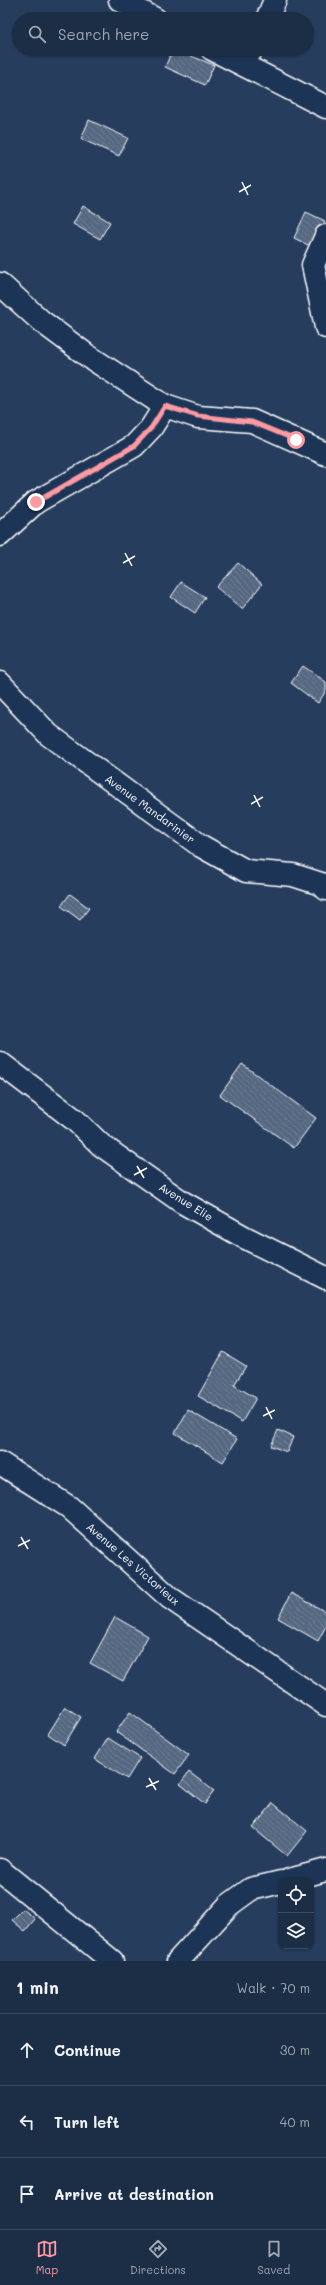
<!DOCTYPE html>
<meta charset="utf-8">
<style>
body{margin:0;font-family:Mali,sans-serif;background:#25364d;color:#f1f3f6}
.controls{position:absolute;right:12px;bottom:12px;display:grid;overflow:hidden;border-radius:8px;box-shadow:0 1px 3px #0004}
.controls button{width:36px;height:36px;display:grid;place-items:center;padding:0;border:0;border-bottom:1px solid #3a4a5f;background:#1c2e46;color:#f1f3f6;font:20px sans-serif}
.stop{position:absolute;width:12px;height:12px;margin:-9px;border:3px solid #ff9aa2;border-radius:50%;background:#fff}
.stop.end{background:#ff9aa2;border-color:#fff;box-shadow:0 1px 4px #0008}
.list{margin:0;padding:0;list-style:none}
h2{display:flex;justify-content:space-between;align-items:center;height:52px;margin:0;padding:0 16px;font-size:17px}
h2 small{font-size:13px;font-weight:400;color:#a0a8b3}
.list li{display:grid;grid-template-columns:26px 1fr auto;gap:12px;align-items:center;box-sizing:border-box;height:72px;padding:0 16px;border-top:1px solid #3a4a5f}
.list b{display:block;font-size:15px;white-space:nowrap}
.list em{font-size:13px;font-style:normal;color:#a0a8b3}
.icon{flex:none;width:22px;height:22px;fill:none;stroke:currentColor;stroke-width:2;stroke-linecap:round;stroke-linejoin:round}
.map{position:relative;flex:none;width:326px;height:1961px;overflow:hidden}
.search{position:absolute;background:#1c2e46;box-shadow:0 1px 3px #0004;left:12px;right:12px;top:12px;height:44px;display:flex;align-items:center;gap:10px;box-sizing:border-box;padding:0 14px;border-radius:22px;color:#a0a8b3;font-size:15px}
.sheet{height:268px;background:#1c2e46}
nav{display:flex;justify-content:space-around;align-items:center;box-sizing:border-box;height:56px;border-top:1px solid #3a4a5f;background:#1c2e46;font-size:11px;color:#a0a8b3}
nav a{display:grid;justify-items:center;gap:2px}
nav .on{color:#ff9aa2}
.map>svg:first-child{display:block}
</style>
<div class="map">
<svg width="326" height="1961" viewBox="0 0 326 1961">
<defs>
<pattern id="building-back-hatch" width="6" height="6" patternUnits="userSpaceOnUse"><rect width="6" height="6" fill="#556781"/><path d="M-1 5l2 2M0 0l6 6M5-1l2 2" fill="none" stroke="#6e7e94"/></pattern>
</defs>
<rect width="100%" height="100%" fill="#263d5e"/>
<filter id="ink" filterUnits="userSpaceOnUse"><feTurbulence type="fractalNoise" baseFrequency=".025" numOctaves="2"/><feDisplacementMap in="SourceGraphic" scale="8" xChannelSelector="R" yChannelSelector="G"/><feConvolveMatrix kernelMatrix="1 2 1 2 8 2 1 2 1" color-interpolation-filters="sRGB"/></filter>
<g filter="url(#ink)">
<g fill="url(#building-back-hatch)" stroke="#fff">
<path d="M173 49 214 65 205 85 165 67Z"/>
<path d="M89 120 128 138 119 156 81 139Z"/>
<path d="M83 206 110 222 100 239 73 224Z"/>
<path d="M306 212 325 221 312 247 294 238Z"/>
<path d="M238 563 262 584 242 609 216 587Z"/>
<path d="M181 582 205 597 195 613 171 597Z"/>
<path d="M303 666 326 682V691L318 703 291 683Z"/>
<path d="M70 894 89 908 80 920 61 906Z"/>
<path d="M242 1064 316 1118 294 1148 220 1095Z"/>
<path d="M223 1352 246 1366 234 1385 256 1398 242 1422 198 1396Z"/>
<path d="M188 1410 237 1439 223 1462 175 1433Z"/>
<path d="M278 1430 293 1437 287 1452 271 1446Z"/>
<path d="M291 1593 326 1612V1626L318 1641 278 1618Z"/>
<path d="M115 1617 148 1636 123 1681 90 1663Z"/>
<path d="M65 1707 81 1717 64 1745 48 1734Z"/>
<path d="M130 1712 189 1755 175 1774 116 1732Z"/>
<path d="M108 1738 140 1758 127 1779 95 1759Z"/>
<path d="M189 1772 214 1791 205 1804 180 1784Z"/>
<path d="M273 1803 307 1831 287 1856 253 1828Z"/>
<path d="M23 1909 35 1919 25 1931 12 1920Z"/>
</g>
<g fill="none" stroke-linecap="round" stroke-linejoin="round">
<defs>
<g id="minor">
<path d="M120 0 155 19"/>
<path d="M267 19 275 0"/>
<path d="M212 49 326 107"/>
<path d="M243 64 252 49"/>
<path d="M326 236 313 265 326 327"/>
<path d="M0 284 41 321 88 356 165 406 198 417 252 421 326 454"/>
<path d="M0 535 36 502 134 446 151 428 165 406"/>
<path d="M0 683 49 735 201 846 246 871 293 875 321 884 326 889"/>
<path d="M0 1063 75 1120 101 1145 182 1202 244 1237 326 1278"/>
<path d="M0 1463 69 1507 170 1598 326 1705"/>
<path d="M0 1870 112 1961"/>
<path d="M289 1880 326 1870"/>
<path d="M178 1961 229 1905 251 1889 281 1882"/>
</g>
</defs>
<use href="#minor" stroke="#fff" stroke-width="25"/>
<use href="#minor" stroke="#1d3557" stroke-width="22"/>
</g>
</g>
<g fill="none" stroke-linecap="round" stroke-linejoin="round" filter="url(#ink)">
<path stroke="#ff9aa2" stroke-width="5" d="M36 502 134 446 151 428 165 406 198 416 252 422 296 440"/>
</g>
<path fill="none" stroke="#fff" stroke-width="1.5" d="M242 182 248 195M239 192 251 185M125 553 132 566M123 563 135 556M254 795 260 807M251 804 263 797M137 1166 144 1178M134 1175 147 1168M266 1407 272 1419M263 1416 275 1410M21 1537 28 1549M18 1546 30 1540M149 1778 156 1790M146 1787 159 1781"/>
<g text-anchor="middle" stroke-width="3" stroke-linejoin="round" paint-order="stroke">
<g font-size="11" fill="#fff" stroke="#1d3557">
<text transform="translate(150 809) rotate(36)" y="4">Avenue Mandarinier</text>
<text transform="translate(186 1202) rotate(32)" y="4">Avenue Elie</text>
<text transform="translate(133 1564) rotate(41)" y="4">Avenue Les Victorieux</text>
</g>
</g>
</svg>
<div class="controls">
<button><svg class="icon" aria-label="locate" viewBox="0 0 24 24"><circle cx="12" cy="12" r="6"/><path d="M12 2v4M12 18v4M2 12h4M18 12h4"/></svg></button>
<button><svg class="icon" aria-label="layers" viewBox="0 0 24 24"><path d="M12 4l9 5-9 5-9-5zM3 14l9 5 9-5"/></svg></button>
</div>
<div class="stop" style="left:296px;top:440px"></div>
<div class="stop end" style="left:36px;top:502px"></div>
<div class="search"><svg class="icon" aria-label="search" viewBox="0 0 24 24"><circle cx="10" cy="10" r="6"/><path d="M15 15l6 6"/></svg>Search here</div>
</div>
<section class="sheet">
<h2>1 min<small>Walk · 70 m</small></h2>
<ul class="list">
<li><svg class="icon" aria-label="ahead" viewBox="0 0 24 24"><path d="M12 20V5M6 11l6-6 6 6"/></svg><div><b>Continue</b></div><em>30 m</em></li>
<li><svg class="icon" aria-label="left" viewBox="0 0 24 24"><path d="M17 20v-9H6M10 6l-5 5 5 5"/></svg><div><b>Turn left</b></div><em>40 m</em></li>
<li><svg class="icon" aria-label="arrive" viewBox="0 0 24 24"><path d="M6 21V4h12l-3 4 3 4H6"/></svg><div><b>Arrive at destination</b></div></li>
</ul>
</section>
<nav>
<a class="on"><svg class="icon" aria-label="map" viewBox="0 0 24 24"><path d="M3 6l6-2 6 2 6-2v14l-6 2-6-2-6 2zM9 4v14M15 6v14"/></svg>Map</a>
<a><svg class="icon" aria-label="directions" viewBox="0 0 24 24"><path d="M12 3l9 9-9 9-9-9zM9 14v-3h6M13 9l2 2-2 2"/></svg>Directions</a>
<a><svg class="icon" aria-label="saved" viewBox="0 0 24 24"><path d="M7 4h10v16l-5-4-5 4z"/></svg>Saved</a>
</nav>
